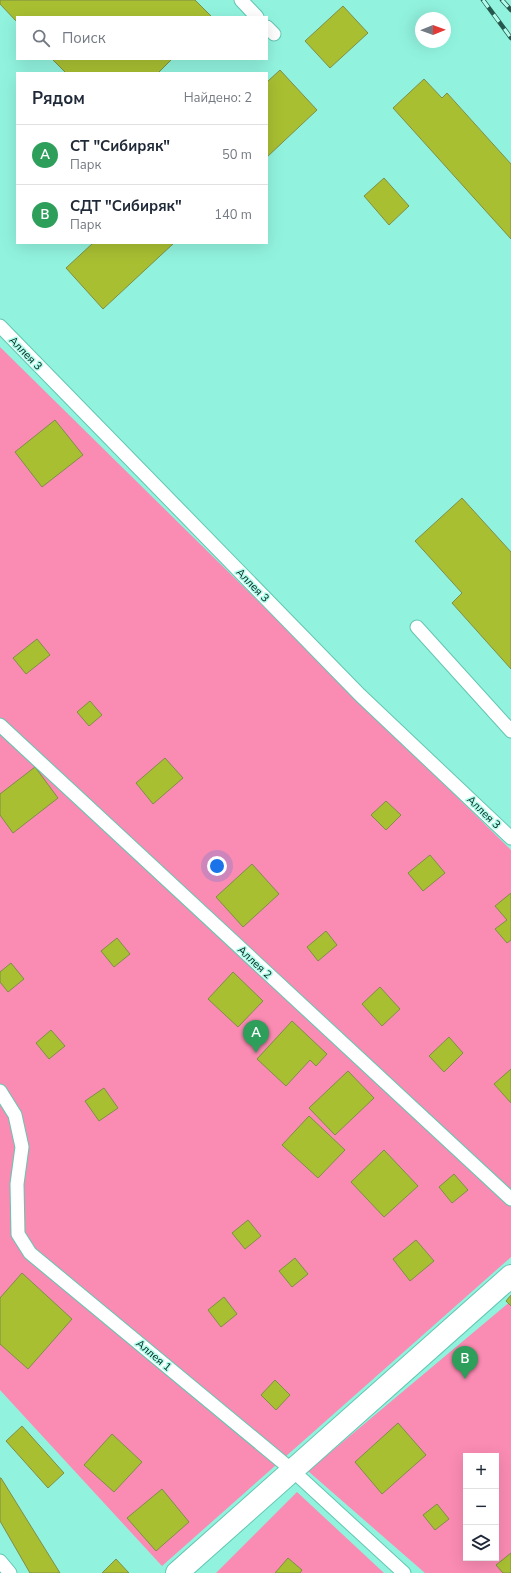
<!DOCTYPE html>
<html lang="ru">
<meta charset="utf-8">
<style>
body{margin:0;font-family:"Nunito Sans",sans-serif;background:#f2f2f3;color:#1f2937}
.controls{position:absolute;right:12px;bottom:12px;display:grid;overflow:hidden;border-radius:0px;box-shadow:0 4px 16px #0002}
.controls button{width:36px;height:36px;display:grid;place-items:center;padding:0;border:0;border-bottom:1px solid #e0e1e3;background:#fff;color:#1f2937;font:20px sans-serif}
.compass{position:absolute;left:415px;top:12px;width:36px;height:36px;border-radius:50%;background:#fff;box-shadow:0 4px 16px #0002;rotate:89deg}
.you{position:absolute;left:217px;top:866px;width:14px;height:14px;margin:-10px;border:3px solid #fff;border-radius:50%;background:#1a73e8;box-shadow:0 0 0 6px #1a73e833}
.badge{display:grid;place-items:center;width:26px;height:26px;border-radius:50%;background:#a4155a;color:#fff;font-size:13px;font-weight:700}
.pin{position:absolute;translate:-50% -33px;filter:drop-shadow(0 1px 2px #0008)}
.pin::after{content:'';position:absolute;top:21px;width:14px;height:12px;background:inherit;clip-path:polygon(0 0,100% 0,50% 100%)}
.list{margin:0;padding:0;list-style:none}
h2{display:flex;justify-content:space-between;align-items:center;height:52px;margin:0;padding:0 16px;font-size:17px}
h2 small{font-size:13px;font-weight:400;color:#747a83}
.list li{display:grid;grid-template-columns:26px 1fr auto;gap:12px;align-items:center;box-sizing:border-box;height:60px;padding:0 16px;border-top:1px solid #e0e1e3}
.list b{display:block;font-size:15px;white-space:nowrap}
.list p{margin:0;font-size:13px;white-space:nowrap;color:#747a83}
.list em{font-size:13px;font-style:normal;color:#747a83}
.icon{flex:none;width:22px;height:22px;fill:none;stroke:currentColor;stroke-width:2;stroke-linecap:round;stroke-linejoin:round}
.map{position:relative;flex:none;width:511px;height:1573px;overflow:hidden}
.search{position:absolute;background:#fff;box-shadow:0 4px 16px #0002;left:16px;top:16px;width:252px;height:44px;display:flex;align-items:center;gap:10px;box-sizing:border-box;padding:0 14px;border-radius:0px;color:#747a83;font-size:15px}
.panel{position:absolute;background:#fff;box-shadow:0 4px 16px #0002;left:16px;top:72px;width:252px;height:172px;border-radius:0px}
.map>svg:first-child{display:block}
</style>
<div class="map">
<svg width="511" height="1573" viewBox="0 0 511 1573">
<rect width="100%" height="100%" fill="#91f3de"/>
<g fill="#fa8bb2" fill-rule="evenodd">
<path d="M0 347 511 850V1257L162 1566 0 1390Z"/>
<path d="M511 1301V1573H425L308 1471ZM466 1456H496V1558H466Z"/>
<path d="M297 1492 384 1573H216Z"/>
</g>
<g fill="#a8bf32" stroke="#7f8e46">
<path d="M0 0H195L212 17H17V22L0 4Z"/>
<path d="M343 6 368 33 330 68 305 41Z"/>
<path d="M52 59H172L158 73H66Z"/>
<path d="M280 70 317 110 267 157V82Z"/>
<path d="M424 79 442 98 447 93 511 164V239L393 108Z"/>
<path d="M384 178 409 206 389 225 364 196Z"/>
<path d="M93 243H174L103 309 66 268Z"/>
<path d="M55 420 83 455 42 487 15 452Z"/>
<path d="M462 498 511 552V669L452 603 462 593 415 541Z"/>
<path d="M37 639 50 655 26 674 13 658Z"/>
<path d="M90 701 102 715 89 726 77 712Z"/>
<path d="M165 758 183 778 153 804 136 783Z"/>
<path d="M35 767 58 798 13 833 0 815V794Z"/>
<path d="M386 801 401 815 386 830 371 815Z"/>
<path d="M430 855 445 873 423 891 408 873Z"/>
<path d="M252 864 279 894 243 927 216 897Z"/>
<path d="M511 893V940L507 943 495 929 507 920 495 906Z"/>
<path d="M326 931 337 945 318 961 307 947Z"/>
<path d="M117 938 130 954 114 967 101 951Z"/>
<path d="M11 963 24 979 8 992 0 982V972Z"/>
<path d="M233 972 263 1001 238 1027 208 999Z"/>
<path d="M380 987 400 1009 382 1026 362 1004Z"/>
<path d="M292 1021 327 1054 316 1066 310 1060 286 1086 257 1059Z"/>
<path d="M51 1030 65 1046 49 1059 36 1043Z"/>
<path d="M449 1037 463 1053 444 1072 429 1056Z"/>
<path d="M511 1069V1103L494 1084Z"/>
<path d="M348 1071 374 1098 335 1135 309 1108Z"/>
<path d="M104 1088 118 1108 99 1121 85 1101Z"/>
<path d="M309 1116 345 1150 318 1178 282 1145Z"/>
<path d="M384 1150 418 1186 384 1217 351 1182Z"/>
<path d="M454 1174 468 1190 452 1203 439 1187Z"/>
<path d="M248 1220 261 1236 245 1249 232 1233Z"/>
<path d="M416 1240 434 1261 410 1281 393 1259Z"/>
<path d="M295 1258 308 1274 292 1287 279 1271Z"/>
<path d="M22 1273 72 1319 28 1369 0 1344V1298Z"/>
<path d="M511 1295V1306L506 1301Z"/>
<path d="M224 1297 237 1314 221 1327 208 1310Z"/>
<path d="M275 1380 290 1395 276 1410 261 1395Z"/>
<path d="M398 1423 426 1455 382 1494 355 1462Z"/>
<path d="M22 1426 64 1473 48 1488 6 1441Z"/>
<path d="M112 1434 142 1462 114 1492 84 1465Z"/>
<path d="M0 1478H1L60 1573H30L0 1521Z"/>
<path d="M162 1489 189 1522 156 1551 127 1518Z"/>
<path d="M437 1504 449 1519 435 1530 423 1515Z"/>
<path d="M511 1553V1573H503L496 1565Z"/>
<path d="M288 1558 302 1570 300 1573H275Z"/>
<path d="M116 1559 129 1573H102Z"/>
</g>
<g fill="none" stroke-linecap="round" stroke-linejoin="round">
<defs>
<g id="lane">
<path d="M241 0 257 17"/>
<path d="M267 27 274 34"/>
<path d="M0 326 360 695 511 838"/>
<path d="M417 627 511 731"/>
<path d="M0 725 511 1199"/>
<path d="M0 1091 15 1115 22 1147 17 1184 18 1234 30 1253 292 1470 404 1573"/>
<path d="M0 1561 10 1573"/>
</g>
<path id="street" d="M177 1573 511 1276"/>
</defs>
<use href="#lane" stroke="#63c6b2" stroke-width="15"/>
<use href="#street" stroke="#63c6b2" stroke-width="24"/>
<use href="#lane" stroke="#fff" stroke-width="13"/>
<use href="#street" stroke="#fff" stroke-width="22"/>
<defs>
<g id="rail">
<path d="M483 0 511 38"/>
<path d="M502 0 511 10"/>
</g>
</defs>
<use href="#rail" stroke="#26574d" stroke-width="4.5"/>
<use href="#rail" stroke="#b0fdeb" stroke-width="3" stroke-dasharray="9" stroke-linecap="butt"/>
</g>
<g text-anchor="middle" stroke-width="3" stroke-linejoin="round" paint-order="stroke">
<g font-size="11" fill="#00201a" stroke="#b0fdeb">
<text transform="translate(26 353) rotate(46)" y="4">Аллея 3</text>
<text transform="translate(253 585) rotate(46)" y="4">Аллея 3</text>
<text transform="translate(484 812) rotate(44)" y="4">Аллея 3</text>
<text transform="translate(255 962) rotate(43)" y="4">Аллея 2</text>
<text transform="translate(154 1355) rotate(40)" y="4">Аллея 1</text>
</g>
</g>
</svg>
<div class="controls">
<button>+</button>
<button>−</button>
<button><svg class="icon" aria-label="layers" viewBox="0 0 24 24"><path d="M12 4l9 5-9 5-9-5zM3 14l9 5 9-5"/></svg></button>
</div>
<svg class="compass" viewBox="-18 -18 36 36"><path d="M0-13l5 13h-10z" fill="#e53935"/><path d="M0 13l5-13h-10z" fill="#747a83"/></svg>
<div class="you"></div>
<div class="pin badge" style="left:256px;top:1053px;background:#2e9e5b">A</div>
<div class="pin badge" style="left:465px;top:1379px;background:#2e9e5b">B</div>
<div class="search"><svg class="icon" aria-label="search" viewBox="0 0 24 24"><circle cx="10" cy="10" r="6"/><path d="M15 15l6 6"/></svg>Поиск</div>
<section class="panel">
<h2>Рядом<small>Найдено: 2</small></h2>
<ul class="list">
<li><span class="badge" style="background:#2e9e5b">A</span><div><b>СТ &quot;Сибиряк&quot;</b><p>Парк</p></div><em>50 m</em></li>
<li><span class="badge" style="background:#2e9e5b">B</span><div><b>СДТ &quot;Сибиряк&quot;</b><p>Парк</p></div><em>140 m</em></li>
</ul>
</section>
</div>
